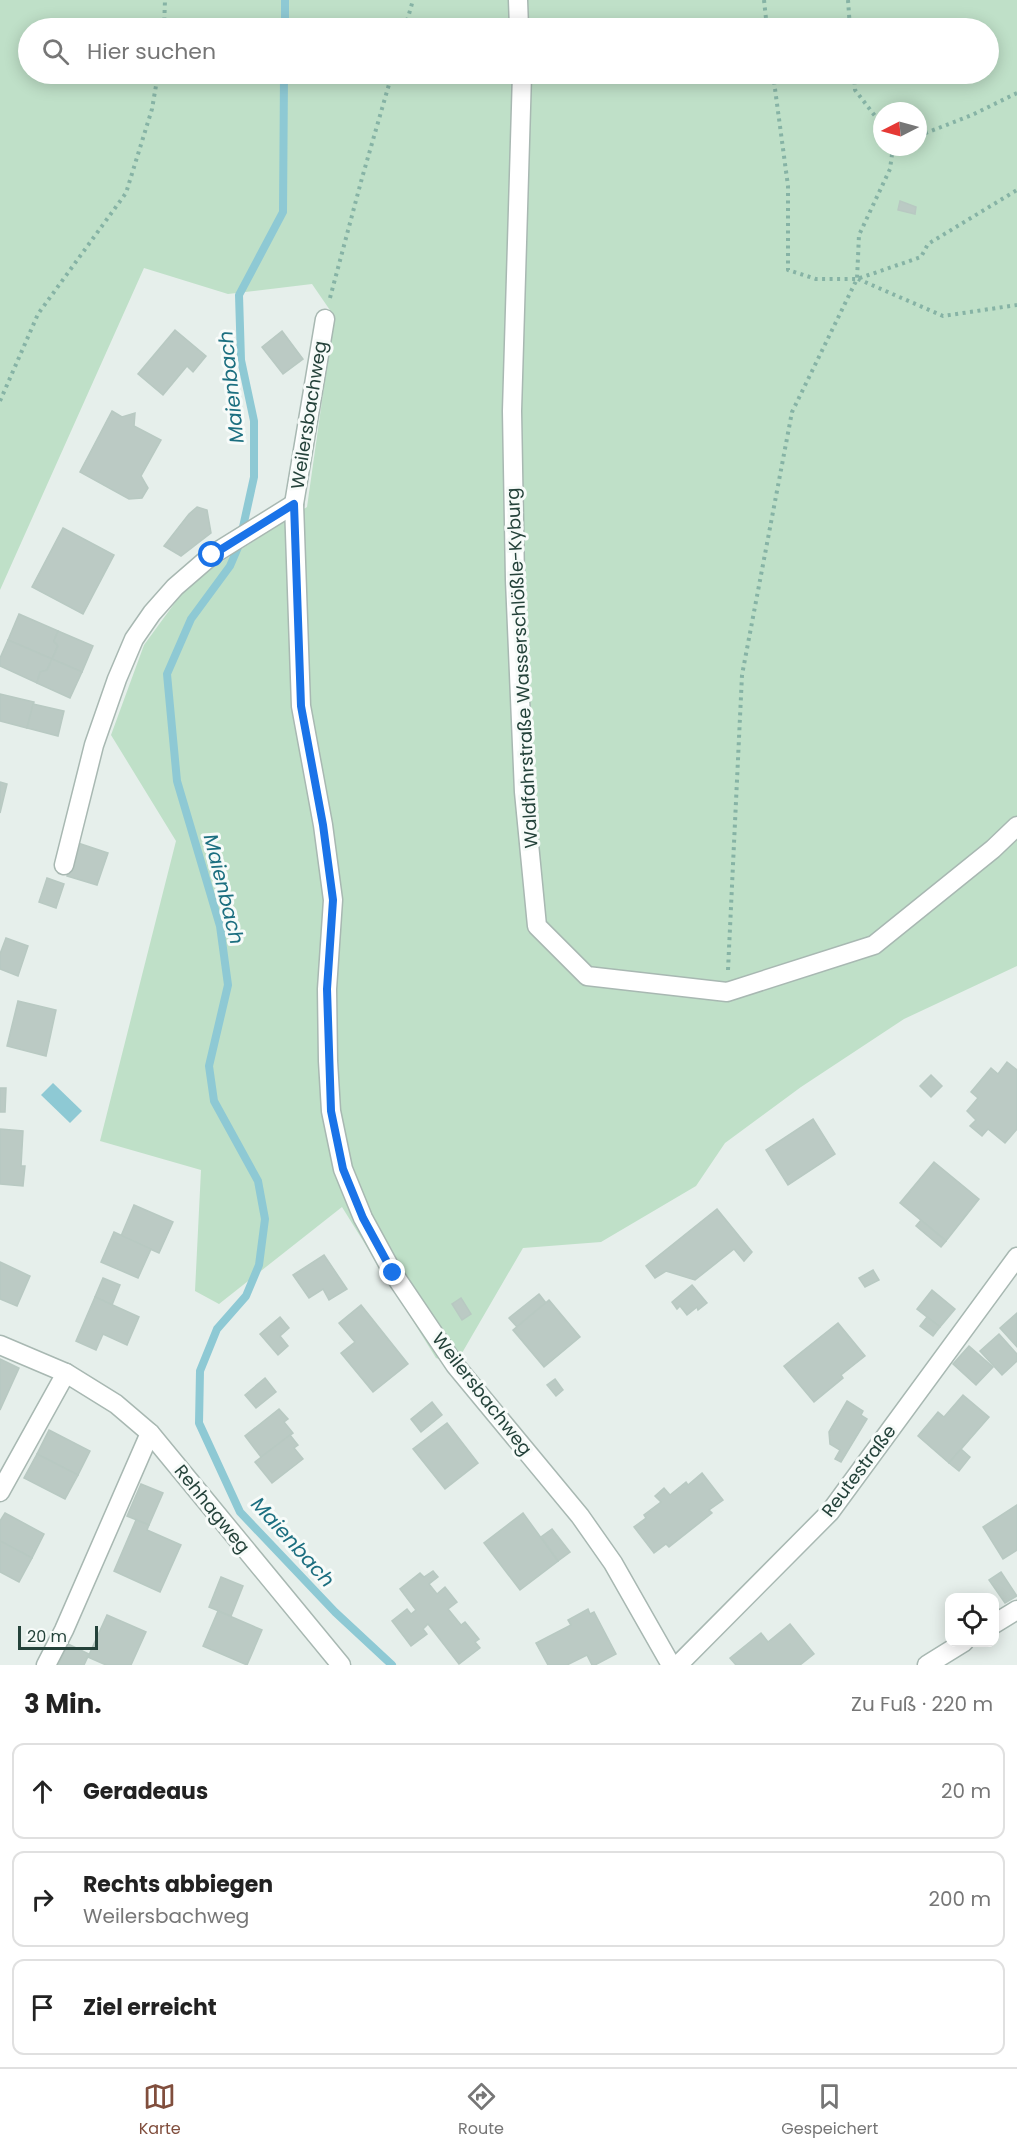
<!DOCTYPE html>
<html lang="de">
<meta charset="utf-8">
<style>
body{margin:0;font-family:Poppins,sans-serif;background:#f6f6f6;color:#222}
.controls{position:absolute;right:18px;bottom:18px;display:grid;overflow:hidden;border-radius:12px;box-shadow:0 3px 15px #0003}
.controls button{width:54px;height:54px;display:grid;place-items:center;padding:0;border:0;border-bottom:2px solid #e0e0e0;background:#fff;color:#222;font:30px sans-serif}
.compass{position:absolute;left:873px;top:102px;width:54px;height:54px;border-radius:50%;background:#fff;box-shadow:0 3px 15px #0003;rotate:264deg}
.scale{position:absolute;left:18px;bottom:15px;width:80px;box-sizing:border-box;padding-left:6px;border:3px solid #24423a;border-top:0;font-size:16px;line-height:21px;white-space:nowrap;color:#24423a;-webkit-text-stroke:4px #f7fbf9;paint-order:stroke}
.stop{position:absolute;width:18px;height:18px;margin:-14px;border:4px solid #1a73e8;border-radius:50%;background:#fff}
.stop.end{background:#1a73e8;border-color:#fff;box-shadow:0 2px 6px #0008}
.list{margin:0;padding:0;list-style:none}
h2{display:flex;justify-content:space-between;align-items:center;height:78px;margin:0;padding:0 24px;font-size:26px}
h2 small{font-size:20px;font-weight:400;color:#767676}
.list li{display:grid;grid-template-columns:39px 1fr auto;gap:18px;align-items:center;box-sizing:border-box;height:96px;margin:0 12px 12px;padding:0 12px;border:2px solid #e0e0e0;border-radius:12px}
.list b{display:block;font-size:22px;white-space:nowrap}
.list p{margin:0;font-size:20px;white-space:nowrap;color:#767676}
.list em{font-size:20px;font-style:normal;color:#767676}
.icon{flex:none;width:33px;height:33px;fill:none;stroke:currentColor;stroke-width:2;stroke-linecap:round;stroke-linejoin:round}
.map{position:relative;flex:none;width:1017px;height:1665px;overflow:hidden}
.search{position:absolute;background:#fff;box-shadow:0 3px 15px #0003;left:18px;right:18px;top:18px;height:66px;display:flex;align-items:center;gap:15px;box-sizing:border-box;padding:0 21px;border-radius:33px;color:#767676;font-size:22px}
.sheet{height:402px;background:#fff}
nav{display:flex;justify-content:space-around;align-items:center;box-sizing:border-box;height:84px;border-top:2px solid #e0e0e0;background:#fff;font-size:16px;color:#767676}
nav a{display:grid;justify-items:center;gap:3px}
nav .on{color:#804e3d}
.map>svg:first-child{display:block}
</style>
<div class="map">
<svg width="1017" height="1665" viewBox="0 0 1017 1665">
<rect width="100%" height="100%" fill="#e6efeb"/>
<path fill="#bfe0c8" fill-rule="evenodd" d="M0 0H1017V966L904 1019 801 1087 725 1143 696 1186 601 1242 523 1248 455 1365 436 1358 342 1207 219 1304 195 1291 201 1170 100 1141 176 841 111 735 144 645 190 582 307 507 334 316 312 284 228 294 144 268 0 590ZM28 28H988V74H28ZM882 111H918V147H882Z"/>
<path fill="#8ec9d4" d="M53 1083 82 1111 70 1123 41 1095Z"/>
<g fill="none" stroke-linecap="round" stroke-linejoin="round">
<g stroke="#8ec9d4" stroke-width="8">
<path d="M285 28V0"/>
<path d="M243 527 254 477V421L241 360 239 295 283 212 284 74"/>
<path d="M239 545 230 566 191 619 167 674 177 781 220 926 228 985 209 1066 214 1101 258 1181 265 1219 259 1265 246 1296 217 1329 200 1371 199 1423 240 1512 335 1612 392 1665"/>
</g>
</g>
<g fill="#bbcac4" stroke="#b8c9c2" stroke-width="1.5">
<path d="M900 201 916 207 915 214 898 210Z"/>
<path d="M175 330 206 356 193 372 187 366 163 395 138 374Z"/>
<path d="M282 331 303 359 283 374 262 347Z"/>
<path d="M112 411 122 417 135 413 134 426 161 440 141 476 148 488 142 498 129 499 80 472Z"/>
<path d="M197 507 207 510 211 533 181 556 164 546 189 514Z"/>
<path d="M63 528 114 555 83 614 32 587Z"/>
<path d="M19 614 58 631 54 641 58 646 52 659 8 640Z"/>
<path d="M58 631 93 646 82 672 52 659 58 646 54 641Z"/>
<path d="M8 640 52 659 47 670 40 672 37 683 0 666V658Z"/>
<path d="M52 659 82 672 70 698 37 683 40 672 47 670Z"/>
<path d="M0 694 34 702 27 728 0 721Z"/>
<path d="M33 704 64 711 58 736 27 728Z"/>
<path d="M0 782 7 784 0 813Z"/>
<path d="M78 843 108 853 97 885 67 876Z"/>
<path d="M47 878 64 884 56 908 39 902Z"/>
<path d="M6 938 28 946 18 976 0 969V954Z"/>
<path d="M18 1001 56 1010 46 1056 7 1046Z"/>
<path d="M1007 1062 1017 1070V1129L1005 1143 988 1129 982 1136 970 1126 976 1120 967 1111 978 1098 971 1092 991 1068 998 1074Z"/>
<path d="M931 1075 942 1086 931 1097 920 1086Z"/>
<path d="M0 1088H6L5 1112H0Z"/>
<path d="M813 1119 835 1154 788 1185 766 1150Z"/>
<path d="M0 1129 23 1131 21 1166H25L23 1186 0 1184Z"/>
<path d="M934 1162 979 1199 946 1241 900 1203Z"/>
<path d="M134 1205 173 1222 159 1253 121 1236Z"/>
<path d="M717 1209 752 1252 744 1261 734 1249 695 1280 666 1271 655 1278 646 1266Z"/>
<path d="M921 1220 946 1241 941 1247 916 1226Z"/>
<path d="M114 1232 151 1249 138 1278 101 1262Z"/>
<path d="M324 1255 347 1289 329 1300 323 1289 309 1298 293 1275Z"/>
<path d="M0 1262 30 1276 17 1306 0 1299Z"/>
<path d="M873 1270 879 1280 865 1287 859 1278Z"/>
<path d="M103 1278 120 1285 112 1305 95 1297Z"/>
<path d="M692 1285 707 1303 698 1310 697 1307 687 1315 680 1306 677 1309 672 1302Z"/>
<path d="M932 1290 955 1309 940 1327 917 1309Z"/>
<path d="M539 1294 546 1303 517 1327 509 1318Z"/>
<path d="M95 1297 139 1317 127 1345 103 1334 96 1350 76 1341Z"/>
<path d="M461 1298 471 1314 462 1320 452 1304Z"/>
<path d="M549 1300 580 1337 544 1367 513 1330Z"/>
<path d="M361 1305 408 1364 373 1392 341 1353 355 1342 339 1323Z"/>
<path d="M1017 1313V1347L1000 1328Z"/>
<path d="M280 1317 289 1328 280 1336 288 1346 278 1355 260 1334Z"/>
<path d="M927 1317 940 1327 933 1336 920 1326Z"/>
<path d="M838 1323 865 1356 841 1375 843 1378 814 1402 784 1366Z"/>
<path d="M999 1334 1017 1354V1361L1002 1375 980 1351Z"/>
<path d="M969 1346 993 1367 976 1385 953 1364Z"/>
<path d="M0 1359 19 1368 0 1410Z"/>
<path d="M265 1378 276 1392 256 1408 245 1395Z"/>
<path d="M555 1379 563 1390 556 1396 547 1385Z"/>
<path d="M963 1395 989 1417 949 1463 918 1436 938 1412 944 1417Z"/>
<path d="M847 1401 863 1411 861 1415 867 1419 841 1462 835 1459 840 1450 830 1444 829 1432Z"/>
<path d="M432 1402 442 1415 421 1432 411 1419Z"/>
<path d="M279 1409 288 1419 284 1422 293 1433 261 1457 245 1436Z"/>
<path d="M447 1423 478 1463 445 1489 413 1449Z"/>
<path d="M49 1430 90 1451 78 1475 37 1454Z"/>
<path d="M290 1435 298 1445 294 1448 303 1459 272 1483 255 1462Z"/>
<path d="M961 1449 970 1457 959 1471 949 1463Z"/>
<path d="M37 1454 78 1475 65 1499 24 1478Z"/>
<path d="M702 1473 723 1500 709 1510 712 1513 669 1547 666 1544 654 1553 634 1527 646 1518 644 1515 661 1502 655 1496 664 1488 670 1495 686 1482 688 1485Z"/>
<path d="M141 1484 163 1493 149 1525 127 1516Z"/>
<path d="M1017 1505V1550L1003 1559 983 1527Z"/>
<path d="M5 1513 44 1534 32 1558 0 1541V1521Z"/>
<path d="M523 1513 558 1561 520 1590 484 1543Z"/>
<path d="M136 1520 149 1525 147 1530 181 1545 160 1592 114 1571Z"/>
<path d="M552 1529 570 1552 558 1561 541 1537Z"/>
<path d="M0 1541 32 1558 19 1582 0 1572Z"/>
<path d="M433 1571 438 1577 429 1584 437 1594 445 1587 457 1602 448 1609 461 1625 465 1622 479 1639 475 1642 480 1648 459 1664 428 1624 423 1629 427 1634 411 1646 392 1621 407 1609 411 1614 416 1610 400 1589 420 1573 424 1577Z"/>
<path d="M1001 1572 1017 1596 1005 1603 989 1580Z"/>
<path d="M221 1577 243 1586 231 1616 209 1607Z"/>
<path d="M588 1609 590 1614 594 1612 616 1654 595 1665H592L587 1655 567 1665H548L536 1643 571 1625 568 1620Z"/>
<path d="M218 1611 262 1630 247 1665 203 1646Z"/>
<path d="M107 1615 146 1632 131 1665H106L88 1657Z"/>
<path d="M790 1624 814 1654 800 1665H736L730 1658 761 1633 768 1642Z"/>
<path d="M68 1644 89 1654 84 1665H58Z"/>
</g>
<g fill="none" stroke-linecap="round" stroke-linejoin="round">
<defs>
<g id="minor">
<path d="M518 0 519 28"/>
<path d="M522 74 512 411 515 580 524 792 537 926 587 976 727 992 874 945 993 849 1017 826"/>
<path d="M325 319 294 504 301 706 323 825 333 900 327 989 328 1061 331 1111 343 1169 363 1218 393 1273 455 1365 580 1516 613 1563 671 1665"/>
<path d="M64 865 94 745 117 679 134 639 152 613 175 587 212 555 294 504"/>
<path d="M0 1345 66 1373 116 1404 150 1433 341 1665"/>
<path d="M0 1492 66 1373"/>
<path d="M994 1624 1017 1610"/>
<path d="M46 1665 64 1630 150 1433"/>
<path d="M678 1665 830 1512 1017 1257"/>
<path d="M927 1665 964 1642"/>
</g>
</defs>
<use href="#minor" stroke="#a8b8b2" stroke-width="21"/>
<g stroke="#86b3a5" stroke-width="4" stroke-dasharray="3 4.5" stroke-linecap="butt">
<path d="M764 0 767 28"/>
<path d="M848 0 850 28"/>
<path d="M164 28 165 0"/>
<path d="M405 28 413 0"/>
<path d="M773 74 788 186V270L816 279H857L921 257 928 244 1017 190"/>
<path d="M854 74 855 90 882 125"/>
<path d="M918 136 972 115 1017 93"/>
<path d="M858 279 943 316 1017 305"/>
<path d="M330 298 362 178 392 74"/>
<path d="M0 401 38 314 126 193 152 109 158 74"/>
<path d="M728 970 742 675 792 412 857 279 859 235 890 169 893 147"/>
</g>
<use href="#minor" stroke="#fff" stroke-width="18"/>
</g>
<g fill="none" stroke-linecap="round" stroke-linejoin="round">
<path stroke="#1a73e8" stroke-width="8" d="M212 555 294 504 301 706 323 825 333 900 327 989 331 1111 343 1169 363 1218 393 1273"/>
</g>
<g text-anchor="middle" stroke-width="6" stroke-linejoin="round" paint-order="stroke">
<g font-size="18" fill="#24423a" stroke="#f7fbf9">
<text transform="translate(309 415) rotate(-81)" y="6">Weilersbachweg</text>
<text transform="translate(522 668) rotate(-93)" y="6">Waldfahrstraße Wasserschlößle-Kyburg</text>
<text transform="translate(482 1394) rotate(52)" y="6">Weilersbachweg</text>
<text transform="translate(859 1471) rotate(-53)" y="6">Reutestraße</text>
<text transform="translate(212 1509) rotate(51)" y="6">Rehhagweg</text>
</g>
<g font-size="20" font-style="italic" fill="#1c6f80" stroke="#f7fbf9">
<text transform="translate(231 387) rotate(-96)" y="7">Maienbach</text>
<text transform="translate(224 889) rotate(76)" y="7">Maienbach</text>
<text transform="translate(293 1542) rotate(48)" y="7">Maienbach</text>
</g>
</g>
</svg>
<div class="controls">
<button><svg class="icon" aria-label="locate" viewBox="0 0 24 24"><circle cx="12" cy="12" r="6"/><path d="M12 2v4M12 18v4M2 12h4M18 12h4"/></svg></button>
</div>
<svg class="compass" viewBox="-18 -18 36 36"><path d="M0-13l5 13h-10z" fill="#e53935"/><path d="M0 13l5-13h-10z" fill="#767676"/></svg>
<div class="scale">20 m</div>
<div class="stop" style="left:212px;top:555px"></div>
<div class="stop end" style="left:393px;top:1273px"></div>
<div class="search"><svg class="icon" aria-label="search" viewBox="0 0 24 24"><circle cx="10" cy="10" r="6"/><path d="M15 15l6 6"/></svg>Hier suchen</div>
</div>
<section class="sheet">
<h2>3 Min.<small>Zu Fuß · 220 m</small></h2>
<ul class="list">
<li><svg class="icon" aria-label="ahead" viewBox="0 0 24 24"><path d="M12 20V5M6 11l6-6 6 6"/></svg><div><b>Geradeaus</b></div><em>20 m</em></li>
<li><svg class="icon" aria-label="right" viewBox="0 0 24 24"><path d="M7 20v-9h11M14 6l5 5-5 5"/></svg><div><b>Rechts abbiegen</b><p>Weilersbachweg</p></div><em>200 m</em></li>
<li><svg class="icon" aria-label="arrive" viewBox="0 0 24 24"><path d="M6 21V4h12l-3 4 3 4H6"/></svg><div><b>Ziel erreicht</b></div></li>
</ul>
</section>
<nav>
<a class="on"><svg class="icon" aria-label="map" viewBox="0 0 24 24"><path d="M3 6l6-2 6 2 6-2v14l-6 2-6-2-6 2zM9 4v14M15 6v14"/></svg>Karte</a>
<a><svg class="icon" aria-label="directions" viewBox="0 0 24 24"><path d="M12 3l9 9-9 9-9-9zM9 14v-3h6M13 9l2 2-2 2"/></svg>Route</a>
<a><svg class="icon" aria-label="saved" viewBox="0 0 24 24"><path d="M7 4h10v16l-5-4-5 4z"/></svg>Gespeichert</a>
</nav>
